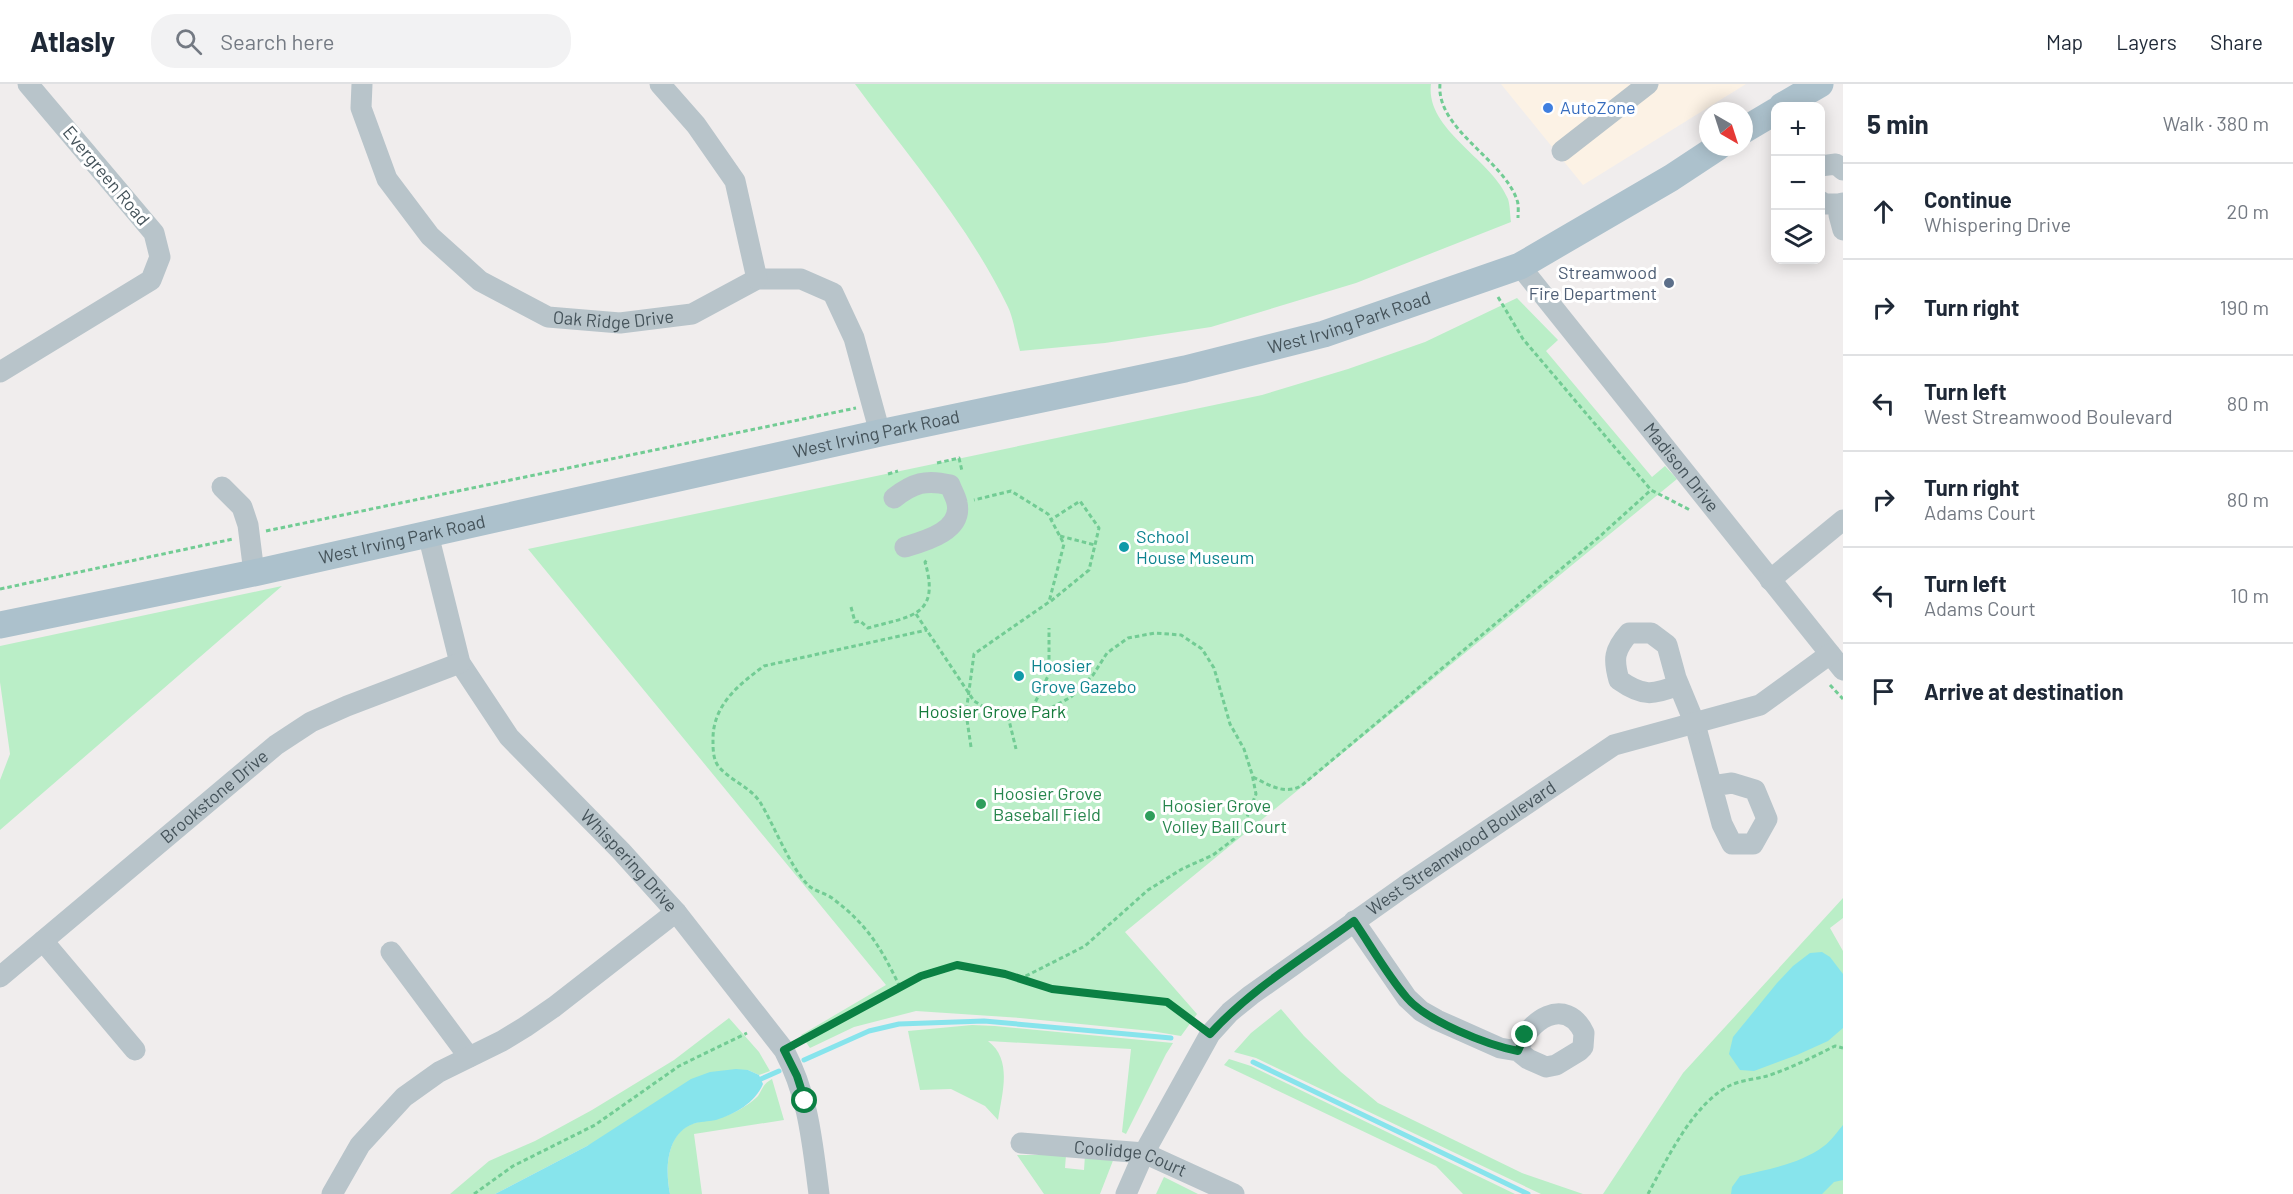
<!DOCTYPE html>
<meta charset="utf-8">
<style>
body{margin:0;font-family:Barlow,sans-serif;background:#f2f2f3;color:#1f2937}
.controls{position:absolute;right:18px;top:18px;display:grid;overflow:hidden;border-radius:12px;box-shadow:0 3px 15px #0003}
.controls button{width:54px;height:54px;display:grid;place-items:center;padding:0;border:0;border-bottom:2px solid #e0e1e3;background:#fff;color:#1f2937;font:30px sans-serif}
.compass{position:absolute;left:1699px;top:18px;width:54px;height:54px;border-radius:50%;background:#fff;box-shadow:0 3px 15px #0003;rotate:141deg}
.stop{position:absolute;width:18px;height:18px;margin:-14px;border:4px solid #0b8043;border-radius:50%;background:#fff}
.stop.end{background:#0b8043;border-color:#fff;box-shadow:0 2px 6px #0008}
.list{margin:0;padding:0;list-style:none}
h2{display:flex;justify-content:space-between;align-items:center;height:78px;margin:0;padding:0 24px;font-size:26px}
h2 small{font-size:20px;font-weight:400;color:#747a83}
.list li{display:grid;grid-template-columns:39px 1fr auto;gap:18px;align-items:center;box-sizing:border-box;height:96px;padding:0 24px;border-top:2px solid #e0e1e3}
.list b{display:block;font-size:22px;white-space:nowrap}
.list p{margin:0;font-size:20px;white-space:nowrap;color:#747a83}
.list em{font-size:20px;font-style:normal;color:#747a83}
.icon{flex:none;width:33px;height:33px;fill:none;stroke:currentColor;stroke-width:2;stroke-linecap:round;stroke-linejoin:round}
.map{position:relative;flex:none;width:1843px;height:1110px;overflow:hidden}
header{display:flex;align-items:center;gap:36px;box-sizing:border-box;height:84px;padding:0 30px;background:#fff;border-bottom:2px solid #e0e1e3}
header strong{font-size:28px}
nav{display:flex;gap:33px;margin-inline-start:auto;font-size:21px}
.search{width:420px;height:54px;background:#f2f2f3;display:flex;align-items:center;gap:15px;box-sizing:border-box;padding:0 21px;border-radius:24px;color:#747a83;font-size:22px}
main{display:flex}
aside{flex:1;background:#fff}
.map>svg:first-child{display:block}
</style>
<header>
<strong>Atlasly</strong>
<div class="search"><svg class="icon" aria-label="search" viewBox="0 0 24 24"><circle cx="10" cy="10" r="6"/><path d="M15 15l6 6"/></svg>Search here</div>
<nav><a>Map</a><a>Layers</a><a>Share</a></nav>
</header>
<main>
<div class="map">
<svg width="1843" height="1110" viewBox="0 0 1843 1110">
<rect width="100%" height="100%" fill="#f0eded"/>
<path fill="#fcf2e5" d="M1501 0H1746L1583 101Z"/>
<g fill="#baeec7">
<path d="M855 0H1431C1425 46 1492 75 1508 115 1510 121 1510 131 1511 138L1356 199 1211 243 1105 259 1020 267C1016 253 1014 236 1008 223 969 142 908 72 855 0Z"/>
<path d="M1517 214 1558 256 1546 267 1652 393 1665 382 1677 395 1125 848 1197 930 1181 952 1151 947 1020 934 916 927 854 943 810 964 801 951 886 901 528 465 1262 311 1348 285 1425 258Z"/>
<path d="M282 502 0 746V696L10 670 0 598V562Z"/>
<path d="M1843 814V834L1830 844 1843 867V1110H1603L1683 989Z"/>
<path d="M1281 925 1304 952 1341 988 1378 1019 1522 1089 1583 1110H1541L1256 974 1234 968 1251 949Z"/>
<path d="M729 934 759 968 770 987 759 991 748 986 587 1062 495 1110H450L489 1077 535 1057 592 1026 674 976Z"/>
<path d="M972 941 995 942 1173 959 1166 970 1126 1050 1122 1048 1131 965 988 957C1013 976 1002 1009 998 1036L985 1022 951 1005 920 1006 908 947Z"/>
<path d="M1229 975 1251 982 1515 1110H1463L1436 1082 1224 981Z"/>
<path d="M772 995 784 1036 694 1050 702 1110H670C665 1086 666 1047 695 1039 709 1035 722 1035 735 1028 743 1024 752 1018 758 1012 763 1004 763 1000 772 995Z"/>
<path d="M1017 1071H1066L1065 1084 1084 1086 1085 1071 1114 1074 1100 1110H1044Z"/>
<path d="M1164 1093 1198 1110H1156Z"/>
</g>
<g fill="#87e4ec">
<path d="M1822 868 1830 873 1843 890V944L1828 957 1797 971 1754 987 1740 986 1729 970 1733 953 1777 899 1793 882 1810 869Z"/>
<path d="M736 985 748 986 759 991 763 1000C755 1019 735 1030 716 1036 708 1038 700 1037 693 1040 666 1050 665 1086 670 1110H495L587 1062 691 995 710 988Z"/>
<path d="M1843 1041V1096L1834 1098 1822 1110H1731L1732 1103 1740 1092C1769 1085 1800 1080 1824 1062 1831 1057 1837 1048 1843 1041Z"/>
</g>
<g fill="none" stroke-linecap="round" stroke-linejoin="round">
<g stroke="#87e4ec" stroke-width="5">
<path d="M804 976 869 947 899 940 984 937 1171 954"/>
<path d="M1253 978 1528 1110"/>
<path d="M761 995 779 987"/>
</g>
<g stroke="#72cc94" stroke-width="3" stroke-dasharray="4.5 3" stroke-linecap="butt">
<path d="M1440 0C1436 45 1503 75 1517 116 1519 121 1518 129 1518 134"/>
<path d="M1498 213 1523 255 1651 406 1690 426"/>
<path d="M937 379 959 374 962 387"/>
<path d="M888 390 898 387"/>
<path d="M266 447 856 324"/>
<path d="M1060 452 1095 461"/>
<path d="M0 505 233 455"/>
<path d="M1051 517 1089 486 1099 444 1080 417 1052 435"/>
<path d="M851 523 855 538 860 537 868 544C910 532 941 533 925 478L928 475"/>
<path d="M916 530 974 617 997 631 1019 634 1049 625 1071 613 1093 591 1107 569 1128 554 1155 549 1181 551 1202 565 1214 584 1230 640 1244 665 1252 690 1256 710 1245 738 1234 755 1213 771 1182 785 1148 806 1085 862 1020 895"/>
<path d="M1830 601 1843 615"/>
<path d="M1039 629 1058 633 1068 637"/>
<path d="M1029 631 1049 590V544"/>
<path d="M1008 632 1016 665"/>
<path d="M971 663 966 629 974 570 1049 518 1064 460 1048 430 1011 407 974 416"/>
<path d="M1253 693C1269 701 1284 711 1301 702L1598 454 1651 406"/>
<path d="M900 903C881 864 868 841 832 814 825 809 814 807 808 801 790 783 774 741 760 718 749 702 731 697 719 683 713 676 713 665 713 657 712 622 738 601 764 582L927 546"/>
<path d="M800 957 921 892 957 881 1005 890 1052 905 1167 918 1196 940"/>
<path d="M474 1110 513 1082 595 1041 679 982 747 949"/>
<path d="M1648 1110C1667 1075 1694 1018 1731 1001 1742 996 1756 995 1767 992 1791 984 1813 973 1835 962L1843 964"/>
</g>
<g stroke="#b8c4ca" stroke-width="21">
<path id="s1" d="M362 0 361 24 387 95 430 152 480 197 548 233 620 239 692 230 757 195H801L833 209 854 254 880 349"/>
<path d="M660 0 696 41 735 97 757 195"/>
<path d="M1562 67 1648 0"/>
<path d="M1820 82 1836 80 1843 86"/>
<path d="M1820 117 1825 120H1842"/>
<path d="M1843 119 1839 131 1843 146"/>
<path id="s2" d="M1520 182 1843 586"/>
<path d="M0 288 151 196 160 173 154 149 28 0"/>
<path d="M222 403 242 423 248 441 254 489"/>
<path d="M894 414C913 399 926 395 950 401 952 407 956 413 957 419 963 447 925 457 905 463"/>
<path id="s3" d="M428 450 460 579 509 653 621 767 676 828 784 966C809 1014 812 1057 819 1110"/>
<path d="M1770 496 1843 436"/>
<path d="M1679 601C1653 611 1643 613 1619 596 1613 575 1614 566 1629 549H1651L1667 561 1676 594 1695 640 1722 740 1732 760H1753L1767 735 1755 706 1732 699 1712 702"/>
<path d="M1354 837 1407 914 1421 927 1437 936 1500 964 1518 967 1528 975 1546 983 1556 981 1579 967 1583 963 1584 949C1566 911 1527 936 1518 967"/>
<path d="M43 857 135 966"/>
<path d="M391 868 469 973"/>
<path id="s4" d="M0 893 276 661 311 638 347 622 460 579"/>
<path id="s5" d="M1021 1059 1144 1069 1234 1110"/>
<path d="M332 1110 360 1061 404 1013 439 988 502 957 525 943 554 923 676 828"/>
<path id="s6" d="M1126 1110 1144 1069 1210 950 1230 928 1251 911 1405 802 1614 661 1760 621 1830 570"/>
</g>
<g stroke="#acc1cc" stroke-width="27">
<path d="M1782 22 1820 0"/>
<path d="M1744 46 1776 27"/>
<path id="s7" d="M0 541 254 489 880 349 1185 285 1324 250 1520 182 1671 94 1718 63"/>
</g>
</g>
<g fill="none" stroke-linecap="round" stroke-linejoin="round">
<path stroke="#0b8043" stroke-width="8" d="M805 1017 797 992 784 966 921 892 957 881 1005 890 1052 905 1167 918 1210 950C1251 905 1305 873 1354 837 1371 862 1387 891 1407 914 1427 937 1487 961 1518 967L1525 951"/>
</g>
<circle fill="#3f7fe0" stroke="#fff" stroke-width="2" cx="1548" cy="24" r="6"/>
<circle fill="#5c6f8a" stroke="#fff" stroke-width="2" cx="1669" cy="199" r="6"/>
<g fill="#0f9aa8" stroke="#fff" stroke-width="2">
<circle cx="1124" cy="463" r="6"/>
<circle cx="1019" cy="592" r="6"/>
</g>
<g fill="#2e9e5b" stroke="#fff" stroke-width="2">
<circle cx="981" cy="720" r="6"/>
<circle cx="1150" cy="732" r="6"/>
</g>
<g text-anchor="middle" stroke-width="6" stroke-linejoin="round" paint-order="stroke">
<g font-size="18" fill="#366cbe" stroke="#fff" text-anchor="start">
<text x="1560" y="30">AutoZone</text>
</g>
<g font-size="18" fill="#45535a" stroke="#fff">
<text transform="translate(106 92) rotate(50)" y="6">Evergreen Road</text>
<text dy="6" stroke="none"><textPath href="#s1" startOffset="381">Oak Ridge Drive</textPath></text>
<text dy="6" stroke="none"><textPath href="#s7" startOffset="1383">West Irving Park Road</textPath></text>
<text dy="6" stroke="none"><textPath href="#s7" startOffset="897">West Irving Park Road</textPath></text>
<text dy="6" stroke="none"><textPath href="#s2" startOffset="258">Madison Drive</textPath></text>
<text dy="6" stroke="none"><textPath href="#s7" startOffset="411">West Irving Park Road</textPath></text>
<text dy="6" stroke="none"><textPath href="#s4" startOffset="280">Brookstone Drive</textPath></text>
<text dy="6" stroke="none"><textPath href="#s6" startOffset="494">West Streamwood Boulevard</textPath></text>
<text dy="6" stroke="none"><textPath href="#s3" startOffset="394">Whispering Drive</textPath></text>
<text dy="6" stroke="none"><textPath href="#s5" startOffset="111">Coolidge Court</textPath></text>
</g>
<g font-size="18" fill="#4e5e75" stroke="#fff" text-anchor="end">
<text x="1657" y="195">Streamwood<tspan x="1657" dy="21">Fire Department</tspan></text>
</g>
<g font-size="18" fill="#0d838f" stroke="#fff" text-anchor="start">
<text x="1136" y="459">School<tspan x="1136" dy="21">House Museum</tspan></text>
<text x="1031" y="588">Hoosier<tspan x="1031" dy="21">Grove Gazebo</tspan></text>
</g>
<g font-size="18" fill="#167b3c" stroke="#fff">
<text x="992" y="634">Hoosier Grove Park</text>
</g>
<g font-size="18" fill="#27864d" stroke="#fff" text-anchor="start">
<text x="993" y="716">Hoosier Grove<tspan x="993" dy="21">Baseball Field</tspan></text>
<text x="1162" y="728">Hoosier Grove<tspan x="1162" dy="21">Volley Ball Court</tspan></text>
</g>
</g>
</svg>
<div class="controls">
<button>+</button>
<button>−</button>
<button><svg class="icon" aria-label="layers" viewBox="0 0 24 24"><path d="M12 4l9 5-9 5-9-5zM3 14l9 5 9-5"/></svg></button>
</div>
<svg class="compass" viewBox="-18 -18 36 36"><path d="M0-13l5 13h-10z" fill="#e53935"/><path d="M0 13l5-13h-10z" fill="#747a83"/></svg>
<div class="stop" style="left:805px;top:1017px"></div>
<div class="stop end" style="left:1525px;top:951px"></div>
</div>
<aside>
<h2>5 min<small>Walk · 380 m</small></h2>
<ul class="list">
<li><svg class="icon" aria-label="ahead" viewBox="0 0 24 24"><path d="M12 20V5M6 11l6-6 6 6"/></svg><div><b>Continue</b><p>Whispering Drive</p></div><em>20 m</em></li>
<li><svg class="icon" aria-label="right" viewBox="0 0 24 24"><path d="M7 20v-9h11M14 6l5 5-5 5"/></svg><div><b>Turn right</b></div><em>190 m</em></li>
<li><svg class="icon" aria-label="left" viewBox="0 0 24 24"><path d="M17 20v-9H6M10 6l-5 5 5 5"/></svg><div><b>Turn left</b><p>West Streamwood Boulevard</p></div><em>80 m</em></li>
<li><svg class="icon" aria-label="right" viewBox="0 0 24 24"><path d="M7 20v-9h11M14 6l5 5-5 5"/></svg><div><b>Turn right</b><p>Adams Court</p></div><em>80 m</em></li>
<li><svg class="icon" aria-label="left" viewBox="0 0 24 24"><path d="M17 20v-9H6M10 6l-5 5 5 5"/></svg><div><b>Turn left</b><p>Adams Court</p></div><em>10 m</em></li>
<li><svg class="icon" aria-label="arrive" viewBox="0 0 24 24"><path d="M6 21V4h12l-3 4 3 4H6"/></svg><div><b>Arrive at destination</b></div></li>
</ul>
</aside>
</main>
